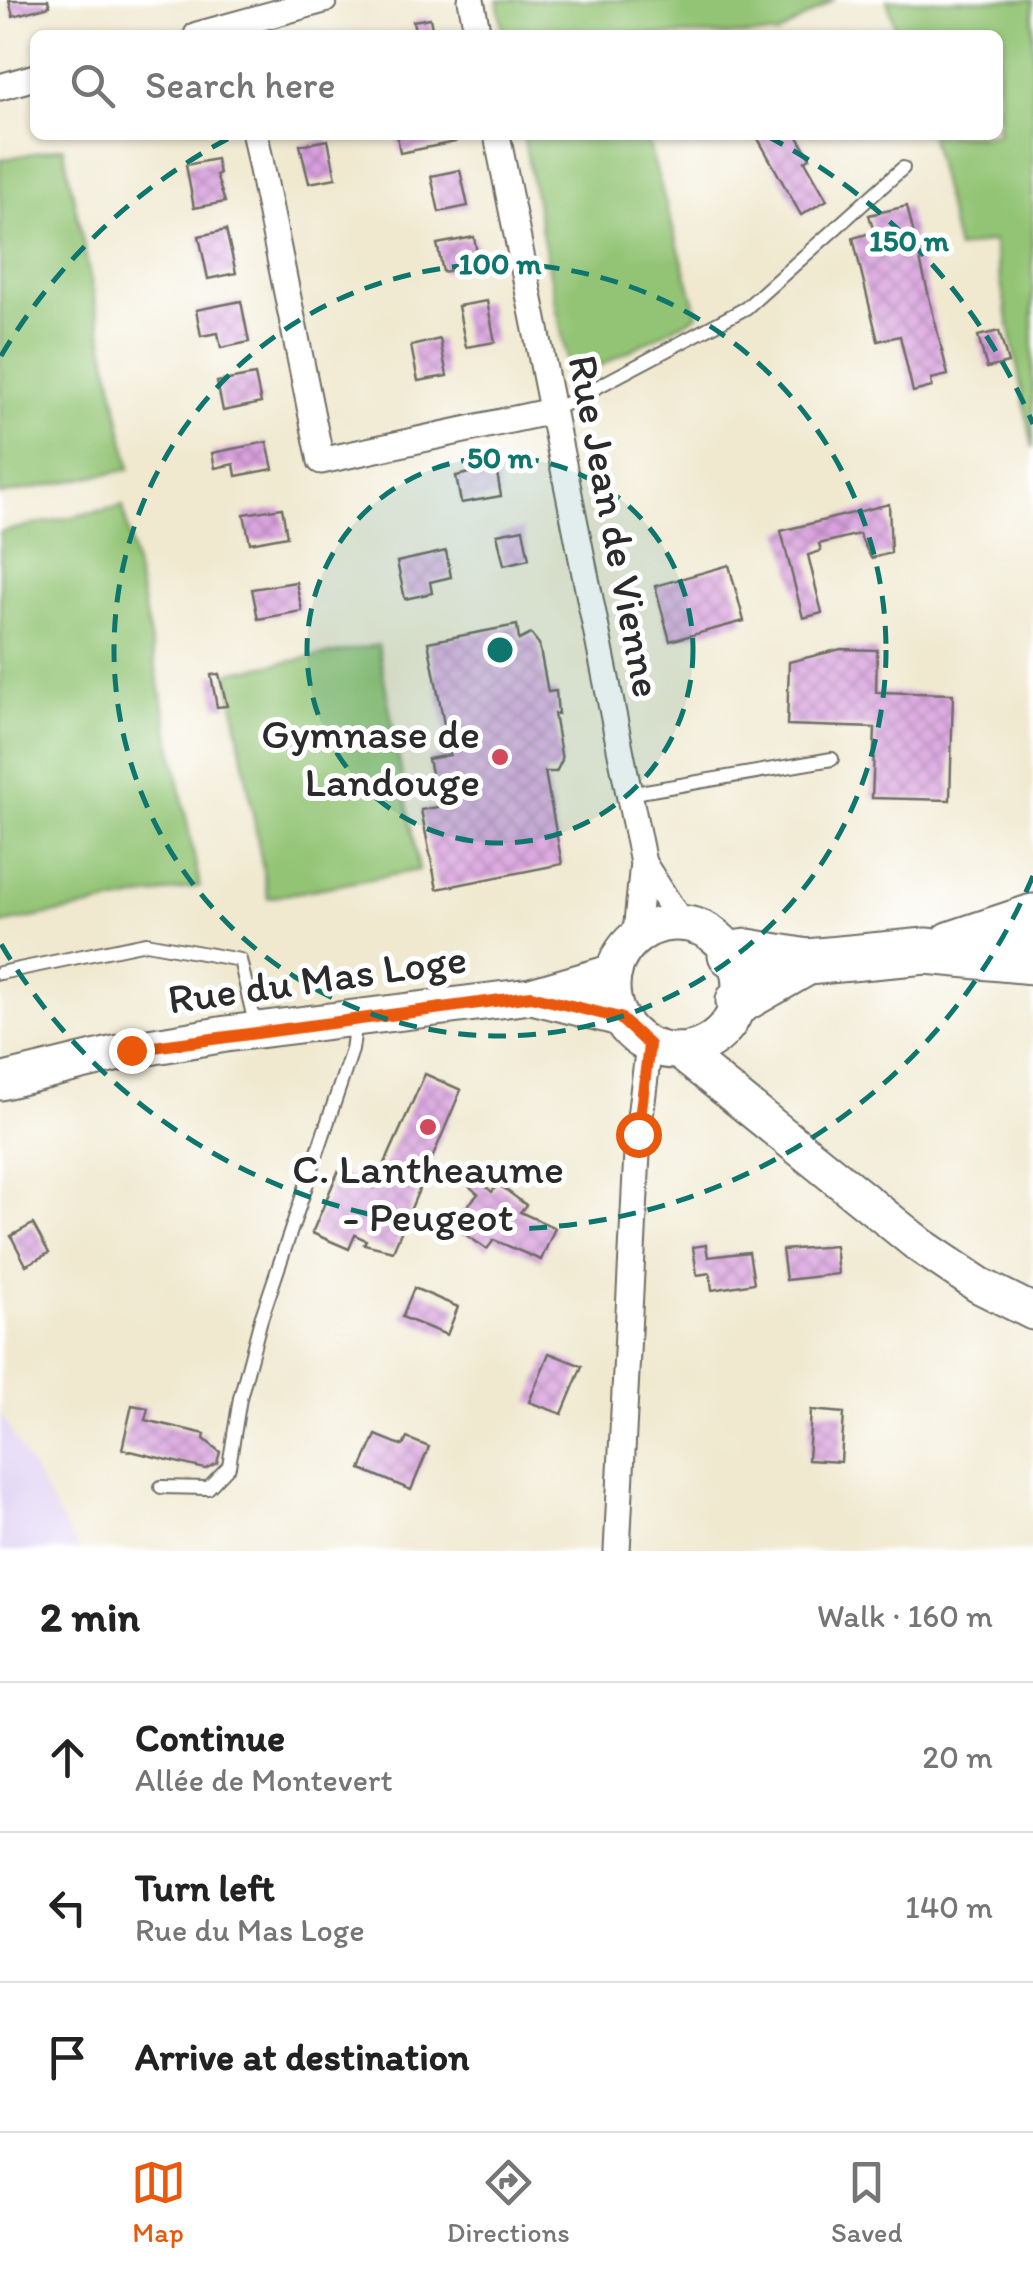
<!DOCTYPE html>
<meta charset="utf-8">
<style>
body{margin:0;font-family:Itim,sans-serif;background:#f6f6f6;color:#222}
.stop{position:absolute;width:30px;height:30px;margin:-22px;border:8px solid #ea580c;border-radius:50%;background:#fff}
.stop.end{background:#ea580c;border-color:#fff;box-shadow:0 2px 10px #0008}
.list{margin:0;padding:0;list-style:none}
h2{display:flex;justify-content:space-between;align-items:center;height:130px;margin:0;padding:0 40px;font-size:42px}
h2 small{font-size:32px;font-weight:400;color:#767676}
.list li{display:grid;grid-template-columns:65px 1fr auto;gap:30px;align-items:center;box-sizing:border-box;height:150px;padding:0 40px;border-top:2px solid #e0e0e0}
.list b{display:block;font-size:38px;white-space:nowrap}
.list p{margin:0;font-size:32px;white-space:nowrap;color:#767676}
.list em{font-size:32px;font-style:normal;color:#767676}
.icon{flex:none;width:55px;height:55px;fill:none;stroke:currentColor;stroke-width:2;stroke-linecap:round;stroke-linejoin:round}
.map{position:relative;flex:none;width:1033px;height:1551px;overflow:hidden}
.search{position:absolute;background:#fff;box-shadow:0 2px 8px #0004;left:30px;right:30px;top:30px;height:110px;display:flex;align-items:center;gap:25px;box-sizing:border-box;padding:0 35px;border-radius:15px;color:#767676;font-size:38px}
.sheet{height:580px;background:#fff}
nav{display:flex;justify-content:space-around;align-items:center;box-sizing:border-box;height:140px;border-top:2px solid #e0e0e0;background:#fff;font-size:28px;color:#767676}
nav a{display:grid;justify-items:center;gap:5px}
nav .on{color:#ea580c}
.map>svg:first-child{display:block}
</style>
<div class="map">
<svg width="1033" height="1551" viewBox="0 0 1033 1551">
<defs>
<pattern id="building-cross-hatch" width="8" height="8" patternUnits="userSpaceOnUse" patternTransform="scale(2.5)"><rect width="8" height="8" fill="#d9a0de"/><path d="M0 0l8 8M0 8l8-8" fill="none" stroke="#b083b4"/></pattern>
</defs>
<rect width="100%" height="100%" fill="#fff"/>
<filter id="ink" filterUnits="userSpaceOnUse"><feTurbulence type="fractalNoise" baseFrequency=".01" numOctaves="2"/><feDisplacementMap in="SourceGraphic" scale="20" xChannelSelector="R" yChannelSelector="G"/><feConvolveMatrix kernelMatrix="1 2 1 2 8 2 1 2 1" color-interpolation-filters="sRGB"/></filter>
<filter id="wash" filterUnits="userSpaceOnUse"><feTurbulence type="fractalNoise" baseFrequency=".0048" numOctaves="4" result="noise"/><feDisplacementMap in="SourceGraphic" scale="40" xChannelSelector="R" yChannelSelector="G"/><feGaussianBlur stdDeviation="2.25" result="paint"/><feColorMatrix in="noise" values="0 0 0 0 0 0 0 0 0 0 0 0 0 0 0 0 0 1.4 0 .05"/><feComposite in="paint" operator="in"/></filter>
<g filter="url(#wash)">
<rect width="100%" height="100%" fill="#f0e9d0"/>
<path fill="#e1d4f4" d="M0 1413 79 1551H0Z"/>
<g fill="#93c474" stroke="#5f7850" stroke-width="2.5">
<path d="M497 0H833L777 35H504Z"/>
<path d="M887 0H1033V448L993 241 957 249 930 135H998V35H898Z"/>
<path d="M523 135H646L698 315 571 381Z"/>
<path d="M63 147 130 469 0 495V160Z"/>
<path d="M123 506 200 886 0 924V532Z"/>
<path d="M378 645 419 870 268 898 228 673Z"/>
</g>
<g id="blocks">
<g fill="url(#building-cross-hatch)">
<path d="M9 0H48L50 6 13 16Z"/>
<path d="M430 18 433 34 416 35 413 21Z"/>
<path d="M397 135H454L455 142 400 153Z"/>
<path d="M756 135H797L810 158 805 161 827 200 801 215Z"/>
<path d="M328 140 336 178 309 183 300 145Z"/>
<path d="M216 159 219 174 216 175 225 202 194 208 186 165Z"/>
<path d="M460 170 468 206 439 212 431 176Z"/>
<path d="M907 206 948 375 931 379 932 387 913 392 900 336 878 341 853 238 874 232 869 215Z"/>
<path d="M226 230 236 273 208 279 199 236Z"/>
<path d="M474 237 479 264 443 272 437 244Z"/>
<path d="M241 301 249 342 221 348 218 333 201 336 196 310Z"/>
<path d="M487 301 495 342 466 347 458 306Z"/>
<path d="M999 331 1008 363 987 368 978 336Z"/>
<path d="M440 339 447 376 418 381 411 346Z"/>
<path d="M255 375 261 403 223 411 217 382Z"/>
<path d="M267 442 273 469 236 476 234 464 215 468 212 453Z"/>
<path d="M496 467 501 496 461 503 456 476Z"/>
<path d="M889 504 891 553 871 558 859 534 819 544 821 551 808 555 822 613 803 618 781 531Z"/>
<path d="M282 508 287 536 250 543 244 514Z"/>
<path d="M523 529 529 559 504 565 497 534Z"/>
<path d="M446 551 451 577 430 582 432 593 405 599 397 562Z"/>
<path d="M729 565 744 621 670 641 655 586Z"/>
<path d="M296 582 302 611 258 619 252 589Z"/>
<path d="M517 625 519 640 531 634 539 644 548 692 556 691 558 714H554L562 760 556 772H545L562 864 437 889 421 810 438 807 428 759 450 755 428 642Z"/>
<path d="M841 649 877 650 876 692 953 694 950 800 872 798 875 728 787 725 789 662Z"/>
<path d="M219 674 227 706 217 707 211 675Z"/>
<path d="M425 1074 461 1090 393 1251 364 1244 366 1240 355 1235 349 1249 312 1233 338 1172 374 1188Z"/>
<path d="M477 1179 492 1192 498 1184 526 1205 520 1212 555 1228 541 1260 494 1240 487 1249 463 1233 472 1222 461 1213 478 1194 470 1187Z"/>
<path d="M33 1224 49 1253 26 1265 11 1236Z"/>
<path d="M706 1245 708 1257 749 1252 754 1283 712 1290 710 1273 697 1275 693 1247Z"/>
<path d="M835 1246 838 1274 786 1280 782 1250Z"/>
<path d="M414 1288 458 1307 447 1335 402 1317Z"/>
<path d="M549 1353 582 1366 562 1414 529 1402Z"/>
<path d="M132 1405 148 1408 145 1420 205 1434 204 1439 220 1452 217 1463 205 1469 122 1449Z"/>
<path d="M811 1410 844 1413 841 1462 808 1460Z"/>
<path d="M376 1435 403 1446 407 1438 429 1447 411 1490 361 1469Z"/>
</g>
</g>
</g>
<g filter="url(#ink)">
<use href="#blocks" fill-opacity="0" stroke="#706e65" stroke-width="2.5"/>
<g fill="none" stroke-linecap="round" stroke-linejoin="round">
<defs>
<g id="lane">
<path d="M552 411 746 308 903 168"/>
<path d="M628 794 832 759"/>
<path d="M0 973 146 943 240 960 256 1028"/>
<path d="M161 1487 208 1488 229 1466 240 1398 261 1319 352 1050 356 1020"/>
</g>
<g id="street">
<path d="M471 0 478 35"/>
<path d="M197 35 324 0"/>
<path d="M0 87 35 77"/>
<path d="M255 135 321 461 552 411"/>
<path d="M497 135 643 863 637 923 641 933"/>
<path d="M643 863 681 923"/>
<path d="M617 1551 638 1133 649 1045"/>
</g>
<g id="secondary">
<circle cx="676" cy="987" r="64"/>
<path d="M532 996 620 1018"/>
<path d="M679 1051 921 1246 979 1285 1033 1312"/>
<path d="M0 1082 131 1050 226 1034 531 996 614 972"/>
</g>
<g id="highway">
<path d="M952 944 1033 917"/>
<path d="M731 954 747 952 807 962 926 951 1033 961"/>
<path d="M739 1001 807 962"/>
</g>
</defs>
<use href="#lane" stroke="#706e65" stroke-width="16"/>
<use href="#street" stroke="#706e65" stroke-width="29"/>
<use href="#secondary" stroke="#706e65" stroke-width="39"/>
<use href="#highway" stroke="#706e65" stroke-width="49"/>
<use href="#lane" stroke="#fff" stroke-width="12"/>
<use href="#street" stroke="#fff" stroke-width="25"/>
<use href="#secondary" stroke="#fff" stroke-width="35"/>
<use href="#highway" stroke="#fff" stroke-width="45"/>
</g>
</g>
<g fill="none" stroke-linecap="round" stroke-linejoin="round" filter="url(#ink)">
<path stroke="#ea580c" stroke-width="12" d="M131 1050 531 996 620 1018 649 1045 638 1134"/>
</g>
<circle cx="500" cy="650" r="193" fill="#0f766e" fill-opacity=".12"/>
<g fill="none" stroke="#0f766e" stroke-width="5" stroke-dasharray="18 12">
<circle cx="500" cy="650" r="193"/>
<circle cx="500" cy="650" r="386"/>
<path d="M1033 876A579 579 0 0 1 1 944M1 356A579 579 0 0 1 233 136M767 136A579 579 0 0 1 1033 424"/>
</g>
<g fill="#d1495b" stroke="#fff" stroke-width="4">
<circle cx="500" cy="757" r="10"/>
<circle cx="428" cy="1127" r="10"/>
</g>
<g text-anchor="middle" stroke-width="10" stroke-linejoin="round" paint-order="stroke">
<g font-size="42" fill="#2b2b2b" stroke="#fff">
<text transform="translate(616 526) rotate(79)" y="15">Rue Jean de Vienne</text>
<text transform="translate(317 978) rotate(-8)" y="15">Rue du Mas Loge</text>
</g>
<g font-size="42" fill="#2b2b2b" stroke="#fff" text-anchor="end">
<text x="480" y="748">Gymnase de<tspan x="480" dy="48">Landouge</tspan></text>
<text x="428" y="1183" text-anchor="middle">C. Lantheaume<tspan x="428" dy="48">- Peugeot</tspan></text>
</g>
</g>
<circle cx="500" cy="650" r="15" fill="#0f766e" stroke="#fff" stroke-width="5"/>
<g font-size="30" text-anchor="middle" font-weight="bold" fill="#0f766e" stroke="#fff" stroke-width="10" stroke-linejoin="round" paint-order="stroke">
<text x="909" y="251">150 m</text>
<text x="500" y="274">100 m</text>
<text x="500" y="468">50 m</text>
</g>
</svg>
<div class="stop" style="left:638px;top:1134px"></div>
<div class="stop end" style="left:131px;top:1050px"></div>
<div class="search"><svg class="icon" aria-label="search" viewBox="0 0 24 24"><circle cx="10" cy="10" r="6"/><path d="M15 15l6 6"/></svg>Search here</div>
</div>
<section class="sheet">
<h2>2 min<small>Walk · 160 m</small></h2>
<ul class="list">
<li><svg class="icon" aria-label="ahead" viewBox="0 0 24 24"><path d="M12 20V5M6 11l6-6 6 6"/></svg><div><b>Continue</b><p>Allée de Montevert</p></div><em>20 m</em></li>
<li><svg class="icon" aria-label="left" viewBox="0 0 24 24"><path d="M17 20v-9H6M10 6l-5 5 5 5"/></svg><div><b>Turn left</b><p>Rue du Mas Loge</p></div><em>140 m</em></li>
<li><svg class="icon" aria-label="arrive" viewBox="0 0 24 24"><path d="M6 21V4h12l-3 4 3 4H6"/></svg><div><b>Arrive at destination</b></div></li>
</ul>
</section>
<nav>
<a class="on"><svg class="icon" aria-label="map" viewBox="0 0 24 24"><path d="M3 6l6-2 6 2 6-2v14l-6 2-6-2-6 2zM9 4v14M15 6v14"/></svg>Map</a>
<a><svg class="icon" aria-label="directions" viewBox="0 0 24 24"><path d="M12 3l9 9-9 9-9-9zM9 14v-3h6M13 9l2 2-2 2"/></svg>Directions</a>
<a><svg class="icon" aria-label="saved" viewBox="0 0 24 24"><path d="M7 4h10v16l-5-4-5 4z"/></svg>Saved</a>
</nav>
